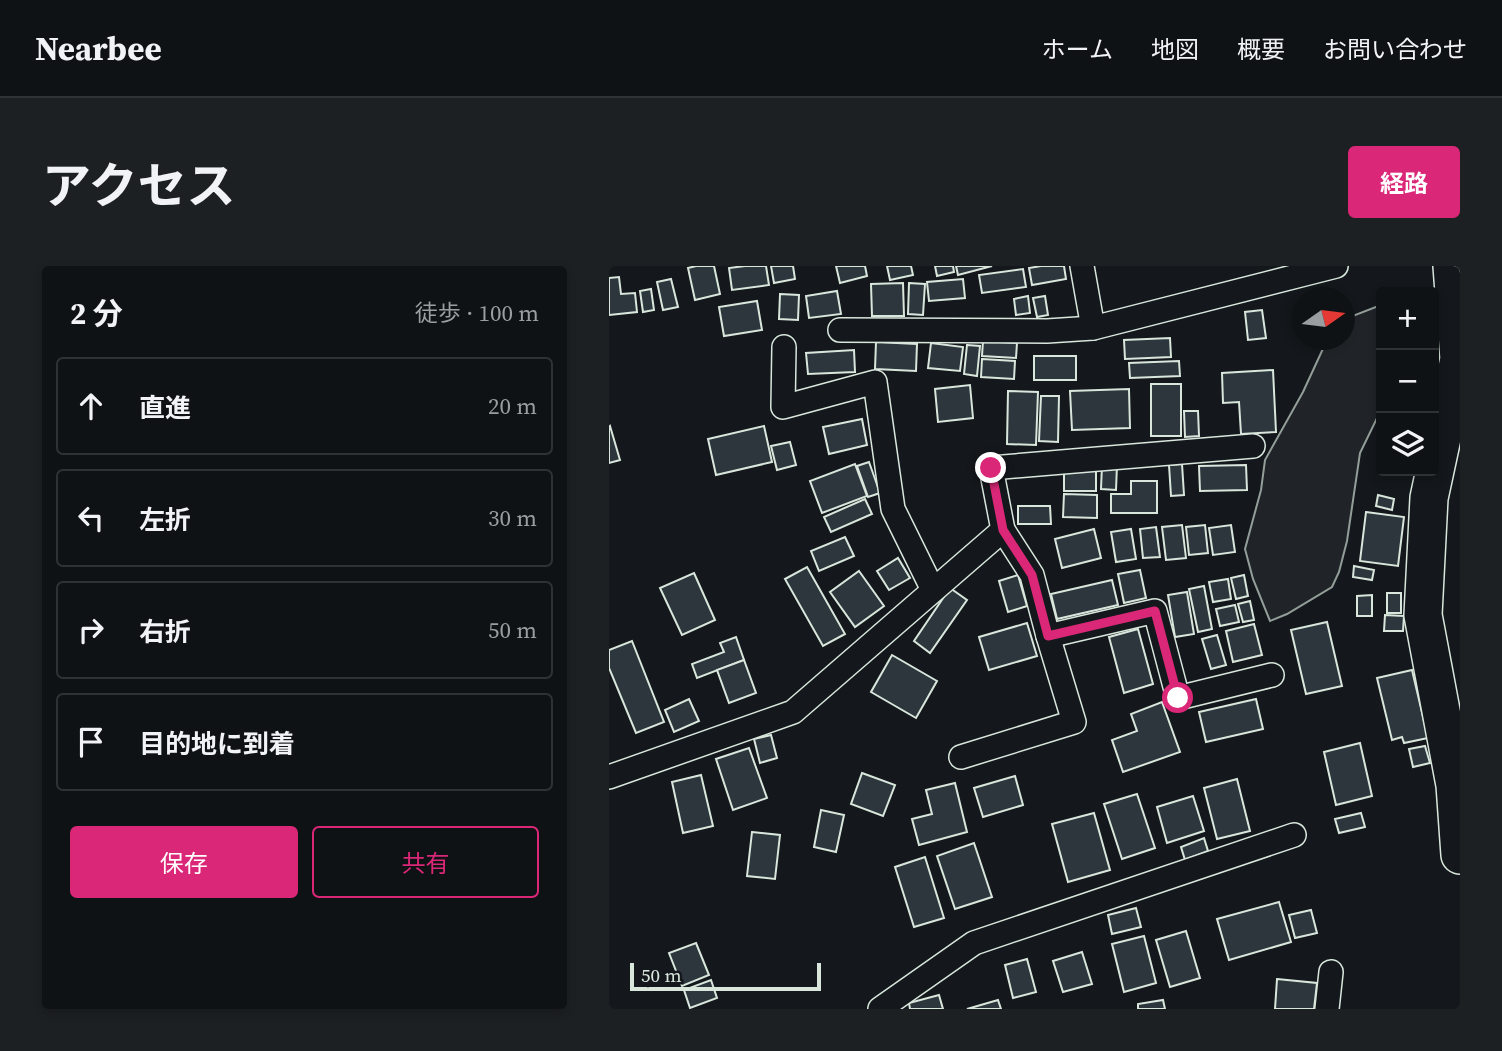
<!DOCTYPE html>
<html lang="ja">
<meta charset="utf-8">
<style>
body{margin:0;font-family:"Source Serif 4","Noto Sans JP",serif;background:#1d2022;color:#f1f3f6}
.controls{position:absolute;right:21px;top:21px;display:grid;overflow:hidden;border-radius:7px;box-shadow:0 4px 10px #0003}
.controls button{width:63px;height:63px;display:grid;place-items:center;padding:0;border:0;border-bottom:2px solid #2f3234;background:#0f1215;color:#f1f3f6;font:35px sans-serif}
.compass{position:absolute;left:683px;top:21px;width:63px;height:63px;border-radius:50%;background:#0f1215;box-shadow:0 4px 10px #0003;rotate:76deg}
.scale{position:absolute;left:21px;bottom:18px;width:191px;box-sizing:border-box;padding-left:7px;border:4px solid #d8e6dc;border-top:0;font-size:19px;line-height:24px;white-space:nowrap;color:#d8e6dc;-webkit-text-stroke:5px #14181c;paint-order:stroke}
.stop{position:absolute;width:21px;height:21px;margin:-16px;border:5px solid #db2777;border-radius:50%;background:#fff}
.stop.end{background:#db2777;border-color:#fff;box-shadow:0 2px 7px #0008}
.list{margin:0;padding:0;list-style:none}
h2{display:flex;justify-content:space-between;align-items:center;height:91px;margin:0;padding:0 28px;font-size:30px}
h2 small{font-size:23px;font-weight:400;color:#9b9ea0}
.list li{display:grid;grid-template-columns:46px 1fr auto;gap:21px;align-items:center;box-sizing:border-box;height:98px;margin:0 14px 14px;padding:0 14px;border:2px solid #2f3234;border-radius:7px}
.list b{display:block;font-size:26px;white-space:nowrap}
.list em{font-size:23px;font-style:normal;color:#9b9ea0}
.actions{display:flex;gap:14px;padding:21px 28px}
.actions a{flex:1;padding:16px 0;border:2px solid #db2777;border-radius:7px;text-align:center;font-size:24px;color:#db2777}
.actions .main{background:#db2777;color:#fff}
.icon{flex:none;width:38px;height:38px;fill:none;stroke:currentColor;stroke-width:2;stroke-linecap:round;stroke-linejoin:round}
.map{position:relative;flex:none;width:851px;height:743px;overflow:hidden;border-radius:7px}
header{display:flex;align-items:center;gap:42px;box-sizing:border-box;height:98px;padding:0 35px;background:#0f1215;border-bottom:2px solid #2f3234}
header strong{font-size:33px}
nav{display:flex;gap:38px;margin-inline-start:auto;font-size:24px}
.intro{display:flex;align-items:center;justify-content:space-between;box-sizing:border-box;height:168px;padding:0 42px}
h1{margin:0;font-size:49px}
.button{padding:18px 32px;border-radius:7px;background:#db2777;color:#fff;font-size:24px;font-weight:700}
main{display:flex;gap:42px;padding:0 42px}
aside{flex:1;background:#0f1215;border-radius:7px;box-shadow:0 4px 10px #0003}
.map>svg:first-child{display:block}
</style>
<header>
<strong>Nearbee</strong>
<nav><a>ホーム</a><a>地図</a><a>概要</a><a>お問い合わせ</a></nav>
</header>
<div class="intro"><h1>アクセス</h1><a class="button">経路</a></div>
<main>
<aside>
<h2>2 分<small>徒歩 · 100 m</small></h2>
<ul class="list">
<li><svg class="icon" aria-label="ahead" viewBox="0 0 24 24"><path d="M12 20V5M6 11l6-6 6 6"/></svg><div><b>直進</b></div><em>20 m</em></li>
<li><svg class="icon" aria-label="left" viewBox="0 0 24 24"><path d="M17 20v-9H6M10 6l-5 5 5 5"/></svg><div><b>左折</b></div><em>30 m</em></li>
<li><svg class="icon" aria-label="right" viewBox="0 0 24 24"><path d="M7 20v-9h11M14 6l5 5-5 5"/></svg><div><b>右折</b></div><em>50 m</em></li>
<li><svg class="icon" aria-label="arrive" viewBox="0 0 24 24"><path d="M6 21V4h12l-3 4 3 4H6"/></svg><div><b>目的地に到着</b></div></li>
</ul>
<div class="actions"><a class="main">保存</a><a>共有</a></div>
</aside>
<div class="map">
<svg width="851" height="743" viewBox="0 0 851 743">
<rect width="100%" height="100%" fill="#14181c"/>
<path fill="#202428" stroke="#939e99" stroke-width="2" d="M772 39V144L751 187 738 275 730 306 723 321 678 348 661 355 644 313 636 283 652 224 656 194 694 126 718 74H736V58L746 49Z"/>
<g fill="#2c363c" stroke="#d8e6dc" stroke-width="2">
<path d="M87 0H105L111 28 86 34 79 2Z"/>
<path d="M136 0H157L160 19 123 24 120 2Z"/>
<path d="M162 0H184L186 13 165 17Z"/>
<path d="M227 0H256L258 10 231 17Z"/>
<path d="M278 0H302L304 9 281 14Z"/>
<path d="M326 0H344L345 6 328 10Z"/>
<path d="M347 0H383L349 9Z"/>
<path d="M432 0H455L457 13 423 19 420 2Z"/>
<path d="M414 3 417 21 373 27 370 9Z"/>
<path d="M10 11 12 28 26 27 28 46 0 49V12Z"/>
<path d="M62 13 69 41 54 44 48 16Z"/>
<path d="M354 13 356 32 320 35 318 16Z"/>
<path d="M294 17 295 50H263L262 18Z"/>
<path d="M300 17 316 18 314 49 299 48Z"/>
<path d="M42 23 45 44 34 46 31 25Z"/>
<path d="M228 25 232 48 200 52 197 30Z"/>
<path d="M171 28 190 29 189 54 170 53Z"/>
<path d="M419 30 421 47 407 49 405 33Z"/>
<path d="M436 30 439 49 428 51 424 32Z"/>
<path d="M148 35 153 64 115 70 110 41Z"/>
<path d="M653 44 657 72 639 74 636 46Z"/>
<path d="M561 72 562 91 516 93 515 74Z"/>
<path d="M374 75 408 77 407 92 373 90Z"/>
<path d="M267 76 308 78 307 105 266 103Z"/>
<path d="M322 77 354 81 351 105 319 102Z"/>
<path d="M358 79 371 80 368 110 355 108Z"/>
<path d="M245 84 246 106 199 108 197 87Z"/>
<rect x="425" y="90" width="42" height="24"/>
<path d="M373 93 406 95 405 113 372 111Z"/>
<path d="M570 95 571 110 521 112 520 97Z"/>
<path d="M664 104 667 166 632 168 630 136 614 137 613 107Z"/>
<rect x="542" y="118" width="30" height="52"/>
<path d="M361 119 364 152 329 156 326 123Z"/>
<path d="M520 123 521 162 463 164 461 125Z"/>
<path d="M399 125 429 126 427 179 398 178Z"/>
<path d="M432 130H450L449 176 430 175Z"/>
<path d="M575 145H589L590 170 576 171Z"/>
<path d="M253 153 258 179 220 188 214 161Z"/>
<path d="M1 160 11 194 0 197V161Z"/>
<path d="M155 160 163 196 107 209 99 173Z"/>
<path d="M181 176 187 199 168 204 162 180Z"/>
<path d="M260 196 271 227 259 231 248 200Z"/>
<path d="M246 198 258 230 213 247 201 215Z"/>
<path d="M573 198 575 229 562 230 560 199Z"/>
<path d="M493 199H508L507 224 492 223Z"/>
<path d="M637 199 638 224 591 225 590 200Z"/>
<rect x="455" y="201" width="32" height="24"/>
<path d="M522 215H548V247H502V228H522Z"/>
<path d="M455 228 488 229V252L454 251Z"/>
<path d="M769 229 785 233 783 244 767 240Z"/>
<path d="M256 233 263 248 222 266 215 251Z"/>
<path d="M409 240H441L442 258H409Z"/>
<path d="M757 246 795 251 789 300 751 295Z"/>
<path d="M573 259 577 292 557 294 553 261Z"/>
<path d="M596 259 599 287 580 289 577 261Z"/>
<path d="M622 259 626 286 604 289 600 262Z"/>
<path d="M547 261 551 291 534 292 531 263Z"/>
<path d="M485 263 492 292 453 302 446 273Z"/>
<path d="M522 263 527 293 507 296 502 266Z"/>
<path d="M236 271 245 290 210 305 202 285Z"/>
<path d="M289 292 301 312 280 324 268 305Z"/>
<path d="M745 300 765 304 763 314 744 311Z"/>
<path d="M198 301 236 368 214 380 176 313Z"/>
<path d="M531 304 537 332 515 337 509 308Z"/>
<path d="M250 305 275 340 246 361 221 326Z"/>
<path d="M85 307 106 354 73 369 51 322Z"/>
<path d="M409 309 418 340 399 346 390 315Z"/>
<path d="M635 309 639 330 627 333 622 312Z"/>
<path d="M619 313 622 333 604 336 600 316Z"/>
<path d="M503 314 509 339 448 353 442 328Z"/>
<path d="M595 320 603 363 589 366 580 323Z"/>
<path d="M341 322 358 334 321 387 305 375Z"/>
<path d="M578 326 585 368 566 371 559 329Z"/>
<rect x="778" y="327" width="14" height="20"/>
<path d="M763 329V350H748V330Z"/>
<path d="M641 335 645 354 634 356 629 338Z"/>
<path d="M626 339 630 356 611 360 607 343Z"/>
<path d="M776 349 795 350 794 365H775Z"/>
<path d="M718 356 733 420 697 428 682 364Z"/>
<path d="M418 357 428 390 380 404 370 371Z"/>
<path d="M645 358 653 389 624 396 617 365Z"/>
<path d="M529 363 544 418 515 427 500 371Z"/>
<path d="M608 369 617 399 602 403 593 373Z"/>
<path d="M127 371 135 394 88 412 83 398 115 386 111 377Z"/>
<path d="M23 375 55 456 27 467 0 402V384Z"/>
<path d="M283 389 328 415 307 452 262 426Z"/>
<path d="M135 394 147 427 120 437 108 404Z"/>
<path d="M803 404 819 472 795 477 793 471 783 474 768 412Z"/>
<path d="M80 433 90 455 65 466 56 444Z"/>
<path d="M647 433 654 463 597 476 590 446Z"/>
<path d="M553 436 571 486 514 506 503 474 528 465 522 448Z"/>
<path d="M162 469 168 492 151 497 145 473Z"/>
<path d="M751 477 763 530 727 539 715 486Z"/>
<path d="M816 480 821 497 804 501 800 483Z"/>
<path d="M140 482 158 532 124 544 107 493Z"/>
<path d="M253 507 286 519 274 550 242 538Z"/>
<path d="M92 509 104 560 74 567 63 516Z"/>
<path d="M406 510 414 539 374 551 365 522Z"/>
<path d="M628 513 641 565 608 573 595 522Z"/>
<path d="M346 517 358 566 310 579 303 553 323 548 317 524Z"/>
<path d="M528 528 546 582 513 593 495 538Z"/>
<path d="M584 530 595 565 558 577 548 541Z"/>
<path d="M212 544 235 549 227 586 205 581Z"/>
<path d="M485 547 501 604 459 616 443 558Z"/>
<path d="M752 547 756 561 730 567 726 553Z"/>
<path d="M143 566 171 569 166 613 138 610Z"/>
<path d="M595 572 599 585 576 594 572 581Z"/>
<path d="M365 577 383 631 346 643 328 590Z"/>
<path d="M316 591 335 652 305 661 286 601Z"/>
<path d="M670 636 682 676 620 694 608 653Z"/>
<path d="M527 642 532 661 503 668 499 649Z"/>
<path d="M702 644 708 667 686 672 680 649Z"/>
<path d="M577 665 591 712 561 721 547 674Z"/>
<path d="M535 670 547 717 515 726 503 678Z"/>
<path d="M87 677 100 709 73 720 60 687Z"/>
<path d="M473 686 483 718 454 726 444 695Z"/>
<path d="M418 693 427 726 404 732 396 699Z"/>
<path d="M668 713 708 717 705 743H666Z"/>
<path d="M102 714 108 732 81 742 75 724Z"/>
<path d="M330 729 334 743H301L300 737Z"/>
<path d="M389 734 392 743H358Z"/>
<path d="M554 734 556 743H529V738Z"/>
</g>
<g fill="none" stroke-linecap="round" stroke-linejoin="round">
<defs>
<g id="minor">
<path d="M473 0 484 62 727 0"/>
<path d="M231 64 438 65 484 62"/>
<path d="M175 81 174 141 266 116 284 243 324 324"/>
<path d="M439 370 546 345 569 432 663 409"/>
<path d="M352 491 465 456 439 370 423 309 394 264"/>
<path d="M0 511 184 446 394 264 382 202 644 180"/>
<path d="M271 743 365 677 685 569"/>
<path d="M718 743 722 706"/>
</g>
<path id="primary" d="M843 0 850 93 820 232 814 349 846 519 851 589"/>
</defs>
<use href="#minor" stroke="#d8e6dc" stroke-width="26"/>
<use href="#primary" stroke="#d8e6dc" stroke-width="40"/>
<use href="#minor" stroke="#14181c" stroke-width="23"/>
<use href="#primary" stroke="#14181c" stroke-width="37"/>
</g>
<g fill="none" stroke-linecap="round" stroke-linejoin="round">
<path stroke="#db2777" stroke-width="9" d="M382 202 394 264 423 309 439 370 546 345 569 432"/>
</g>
</svg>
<div class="controls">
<button>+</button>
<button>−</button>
<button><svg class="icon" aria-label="layers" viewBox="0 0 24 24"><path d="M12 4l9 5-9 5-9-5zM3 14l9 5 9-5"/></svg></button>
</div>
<svg class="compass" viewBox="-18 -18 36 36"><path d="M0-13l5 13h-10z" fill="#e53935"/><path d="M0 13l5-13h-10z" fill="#9b9ea0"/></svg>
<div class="scale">50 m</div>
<div class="stop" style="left:569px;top:432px"></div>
<div class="stop end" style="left:382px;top:202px"></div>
</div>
</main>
